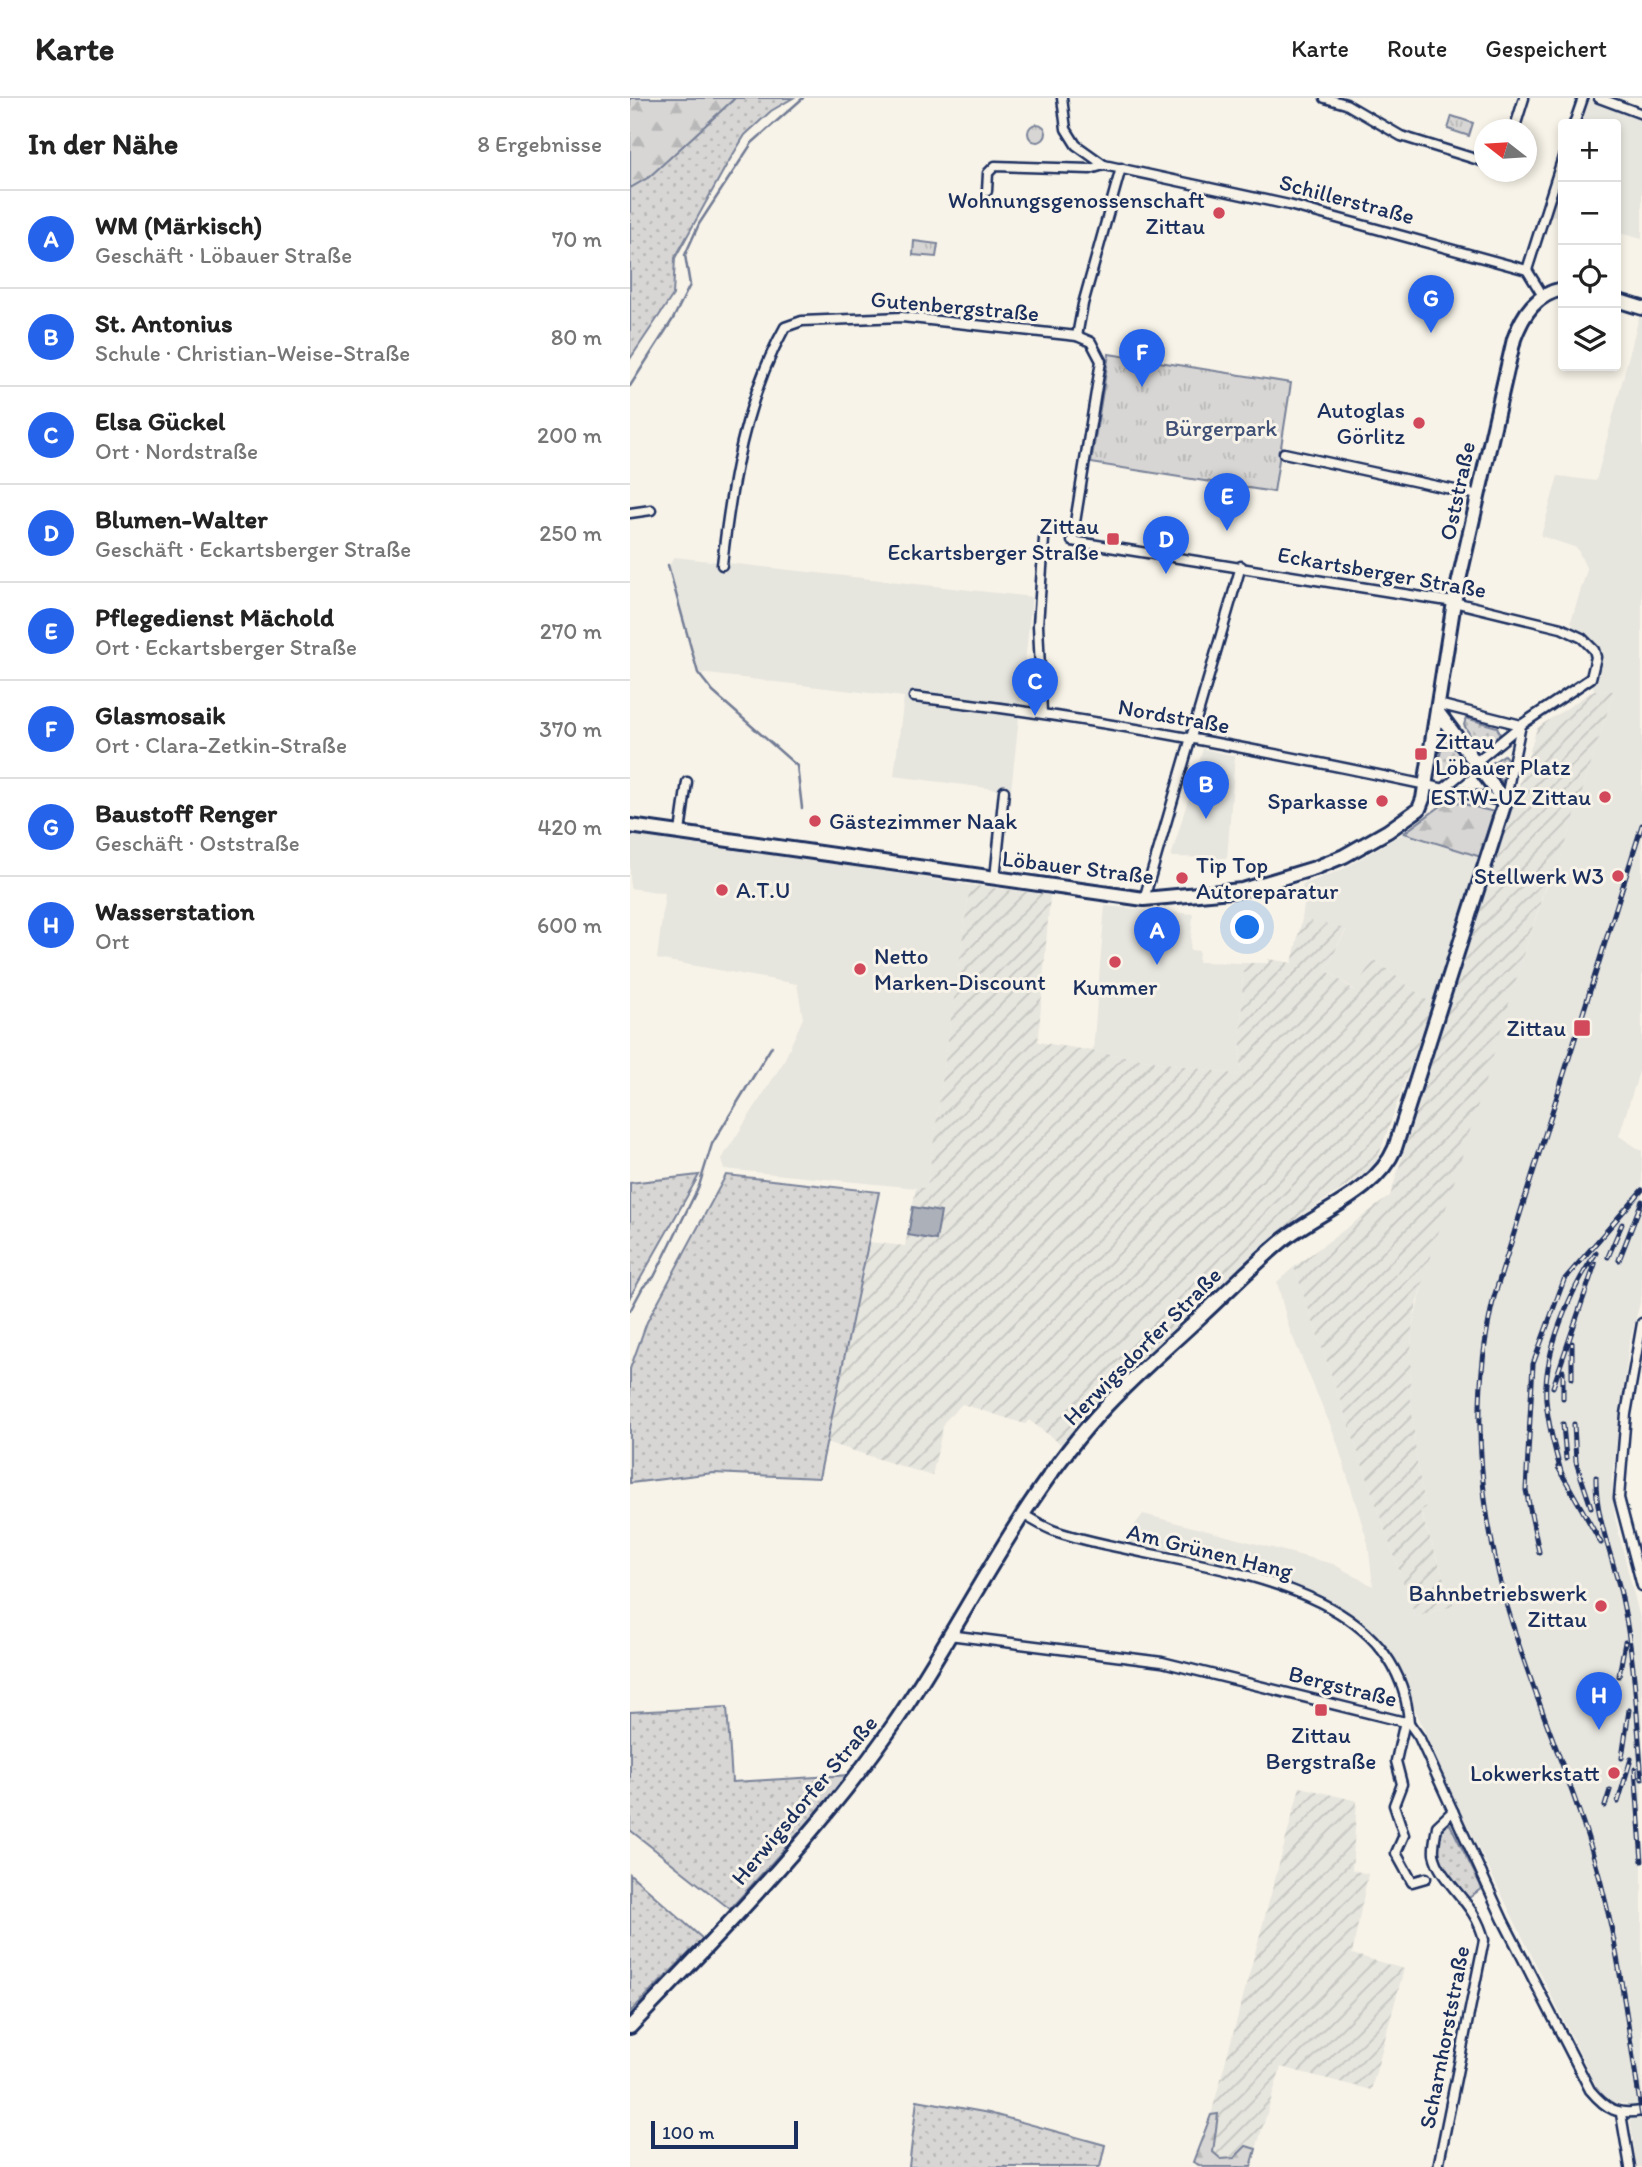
<!DOCTYPE html>
<html lang="de">
<meta charset="utf-8">
<style>
body{margin:0;font-family:Itim,sans-serif;background:#f6f6f6;color:#222}
.controls{position:absolute;right:21px;top:21px;display:grid;overflow:hidden;border-radius:7px;box-shadow:0 4px 10px #0003}
.controls button{width:63px;height:63px;display:grid;place-items:center;padding:0;border:0;border-bottom:2px solid #e0e0e0;background:#fff;color:#222;font:35px sans-serif}
.compass{position:absolute;left:844px;top:21px;width:63px;height:63px;border-radius:50%;background:#fff;box-shadow:0 4px 10px #0003;rotate:287deg}
.scale{position:absolute;left:21px;bottom:18px;width:147px;box-sizing:border-box;padding-left:7px;border:4px solid #1b2f5e;border-top:0;font-size:19px;line-height:24px;white-space:nowrap;color:#1b2f5e;-webkit-text-stroke:5px #f7f3e8;paint-order:stroke}
.you{position:absolute;left:618px;top:830px;width:24px;height:24px;margin:-18px;border:5px solid #fff;border-radius:50%;background:#1a73e8;box-shadow:0 0 0 10px #1a73e833}
.badge{display:grid;place-items:center;width:46px;height:46px;border-radius:50%;background:#2563eb;color:#fff;font-size:23px;font-weight:700}
.pin{position:absolute;translate:-50% -58px;filter:drop-shadow(0 2px 4px #0008)}
.pin::after{content:'';position:absolute;top:37px;width:24px;height:21px;background:inherit;clip-path:polygon(0 0,100% 0,50% 100%)}
.list{margin:0;padding:0;list-style:none}
h2{display:flex;justify-content:space-between;align-items:center;height:91px;margin:0;padding:0 28px;font-size:30px}
h2 small{font-size:23px;font-weight:400;color:#767676}
.list li{display:grid;grid-template-columns:46px 1fr auto;gap:21px;align-items:center;box-sizing:border-box;height:98px;padding:0 28px;border-top:2px solid #e0e0e0}
.list b{display:block;font-size:26px;white-space:nowrap}
.list p{margin:0;font-size:23px;white-space:nowrap;color:#767676}
.list em{font-size:23px;font-style:normal;color:#767676}
.icon{flex:none;width:38px;height:38px;fill:none;stroke:currentColor;stroke-width:2;stroke-linecap:round;stroke-linejoin:round}
.map{position:relative;flex:none;width:1012px;height:2069px;overflow:hidden}
header{display:flex;align-items:center;gap:42px;box-sizing:border-box;height:98px;padding:0 35px;background:#fff;border-bottom:2px solid #e0e0e0}
header strong{font-size:33px}
nav{display:flex;gap:38px;margin-inline-start:auto;font-size:24px}
main{display:flex}
aside{flex:1;background:#fff}
.map>svg:first-child{display:block}
</style>
<header>
<strong>Karte</strong>
<nav><a>Karte</a><a>Route</a><a>Gespeichert</a></nav>
</header>
<main>
<aside>
<h2>In der Nähe<small>8 Ergebnisse</small></h2>
<ul class="list">
<li><span class="badge">A</span><div><b>WM (Märkisch)</b><p>Geschäft · Löbauer Straße</p></div><em>70 m</em></li>
<li><span class="badge">B</span><div><b>St. Antonius</b><p>Schule · Christian-Weise-Straße</p></div><em>80 m</em></li>
<li><span class="badge">C</span><div><b>Elsa Gückel</b><p>Ort · Nordstraße</p></div><em>200 m</em></li>
<li><span class="badge">D</span><div><b>Blumen-Walter</b><p>Geschäft · Eckartsberger Straße</p></div><em>250 m</em></li>
<li><span class="badge">E</span><div><b>Pflegedienst Mächold</b><p>Ort · Eckartsberger Straße</p></div><em>270 m</em></li>
<li><span class="badge">F</span><div><b>Glasmosaik</b><p>Ort · Clara-Zetkin-Straße</p></div><em>370 m</em></li>
<li><span class="badge">G</span><div><b>Baustoff Renger</b><p>Geschäft · Oststraße</p></div><em>420 m</em></li>
<li><span class="badge">H</span><div><b>Wasserstation</b><p>Ort</p></div><em>600 m</em></li>
</ul>
</aside>
<div class="map">
<svg width="1012" height="2069" viewBox="0 0 1012 2069">
<defs>
<pattern id="industrial-furrows" width="10" height="10" patternUnits="userSpaceOnUse" patternTransform="scale(1.75)"><rect width="10" height="10" fill="#e6e5de"/><path d="M-1 1l2-2M0 10L10 0M9 11l2-2" fill="none" stroke="#c5c5c1"/></pattern>
<pattern id="grass-dots" width="8" height="8" patternUnits="userSpaceOnUse" patternTransform="scale(1.75)"><rect width="8" height="8" fill="#d7d6d4"/><path d="M2 2h.1M6 6h.1" fill="none" stroke="#b8b8b8" stroke-width="1.8" stroke-linecap="round"/></pattern>
<pattern id="forest-firs" width="22" height="20" patternUnits="userSpaceOnUse" patternTransform="scale(1.75)"><rect width="22" height="20" fill="#d7d6d4"/><path d="M5 1l3.5 6h-7zM16 11l3.5 6h-7z" fill="#b8b8b8"/></pattern>
<pattern id="park-tufts" width="24" height="20" patternUnits="userSpaceOnUse" patternTransform="scale(1.75)"><rect width="24" height="20" fill="#d7d6d4"/><path d="M3 7l-1-3M5 7V3M7 7l1-3M15 17l-1-3M17 17v-4M19 17l1-3" fill="none" stroke="#b8b8b8"/></pattern>
</defs>
<rect width="100%" height="100%" fill="#f7f3e8"/>
<filter id="ink" filterUnits="userSpaceOnUse"><feTurbulence type="fractalNoise" baseFrequency=".0143" numOctaves="2"/><feDisplacementMap in="SourceGraphic" scale="14" xChannelSelector="R" yChannelSelector="G"/><feConvolveMatrix kernelMatrix="1 2 1 2 8 2 1 2 1" color-interpolation-filters="sRGB"/></filter>
<g filter="url(#ink)">
<g fill="#e6e5de">
<path d="M957 0 1012 22V141L986 134V26H948Z"/>
<path d="M933 71V120L918 116Z"/>
<path d="M1009 219 1012 220V964L989 1038 1012 1053V1197L999 1246 982 1381 985 1420 1012 1529V2008L999 2010 996 2006 979 2004 967 1990 822 1696 764 1563 734 1526 704 1505 650 1482 487 1451 513 1416 703 1466 743 1488 738 1445 705 1338 659 1230 647 1184 664 1169 785 1519 824 1508 790 1412 796 1410 787 1366 780 1292 782 1231 801 1150 920 775 926 776 984 593 964 592 956 552 941 523 957 472 947 450 911 438 928 378 966 383Z"/>
<path d="M44 459 402 499 381 693 264 678 274 599 69 575 39 468Z"/>
<path d="M573 651 605 658 597 760 541 759Z"/>
<path d="M0 734 340 787 297 1091 94 1071 91 1062 153 965 173 920 167 886 27 861 35 795 0 790Z"/>
<path d="M774 735 851 759 802 906 744 861 725 892 696 872 716 832 672 821 675 800 672 787 713 771Z"/>
<path d="M475 808 563 816 560 852 569 853 568 864 613 865 610 977 463 953Z"/>
<path d="M1012 2018V2069H1007L1000 2020Z"/>
</g>
<g fill="url(#industrial-furrows)">
<path d="M964 592 984 593 926 777 919 776 787 1204 782 1231 780 1292 787 1366 796 1410 790 1413 824 1508 785 1519 664 1169 760 1098 907 630Z"/>
<path d="M340 787 420 797 408 944 610 977 613 865H638V861L662 865 672 821 716 831 696 872 724 892 744 861 802 906 747 1063 733 1077 669 1119 628 1151 512 1260 432 1347 399 1322 395 1326 332 1306 314 1324 302 1378 196 1344 238 1144 275 1148 286 1090H297Z"/>
<path d="M670 1689 727 1703 722 1772 738 1776 722 1856 774 1871 741 1992 651 1969 626 2051 622 2048 604 2060 591 2061 583 2054 581 2048 588 2016 581 2017Z"/>
</g>
<g fill="url(#grass-dots)" stroke="#798299" stroke-width="2">
<path d="M105 0H163L141 13 115 37 96 68 45 160 43 197 0 261V90L19 79Z"/>
<path d="M836 620 867 629 870 636 852 650H848L850 645 846 640 843 642 834 627Z"/>
<path d="M817 638 835 663 812 678 807 673 813 641Z"/>
<path d="M874 657 880 664 872 684 860 672 859 667Z"/>
<path d="M69 1077 0 1199V1085Z"/>
<path d="M96 1077 249 1094 189 1380 83 1375 0 1385V1271L17 1224Z"/>
<path d="M97 1609 102 1684 221 1677 100 1811 0 1732V1614Z"/>
<path d="M820 1726 852 1790 839 1800C819 1779 799 1757 814 1728Z"/>
<path d="M0 1776 73 1841 0 1914Z"/>
<path d="M287 2002 359 2015 475 2047 470 2069H279Z"/>
</g>
<g fill="url(#forest-firs)" stroke="#798299" stroke-width="2">
<path d="M0 0H105L19 79 0 90Z"/>
<path d="M823 703 864 714 851 759 774 735 815 705Z"/>
<path d="M588 2016 583 2054 591 2061 604 2060 616 2048 626 2051 621 2069H573L563 2064 581 2017Z"/>
</g>
<g fill="url(#park-tufts)" stroke="#798299" stroke-width="2">
<path d="M822 18 843 25 839 38 818 31Z"/>
<circle cx="407" cy="35" r="9"/>
<path d="M284 143 308 146 306 159 283 157Z"/>
<path d="M479 256 661 285 644 394 461 365Z"/>
</g>
<path fill="#acb0b9" stroke="#727c95" stroke-width="2" d="M283 1109 311 1114 306 1142 278 1137Z"/>
<g fill="none" stroke-linecap="round" stroke-linejoin="round">
<g stroke="#727c95" stroke-width="2.5">
<path d="M0 288 43 221 60 187 55 157 69 126 122 45 173 0"/>
<path d="M38 467 68 575 83 594 167 668 172 710"/>
<path d="M0 1213 13 1189 24 1179 69 1088 82 1046 142 948"/>
</g>
<defs>
<g id="street">
<path d="M432 0 436 31 446 47 474 67 659 107 897 172 913 198"/>
<path d="M695 0 716 6 771 38 855 64"/>
<path d="M969 0 1012 16"/>
<path d="M944 26 953 0"/>
<path d="M884 32 894 0"/>
<path d="M491 70 453 206 447 238 461 244 471 263 442 443 824 504 931 530 952 540 964 552 966 559 961 580 891 627 813 691"/>
<path d="M357 93 358 75 365 68 460 71 474 67"/>
<path d="M897 172 933 59"/>
<path d="M654 355 848 397"/>
<path d="M0 415 21 412"/>
<path d="M92 467C101 386 115 301 155 229L172 223 272 219 447 238"/>
<path d="M284 599C483 622 679 661 875 704L891 627 808 606"/>
<path d="M412 615 408 527 414 441"/>
<path d="M50 734 57 684"/>
<path d="M365 780 374 693"/>
<path d="M514 801 611 468"/>
<path d="M1012 1225 996 1316 989 1400 1012 1488"/>
<path d="M392 1416C402 1421 413 1429 425 1433 536 1471 769 1468 779 1625"/>
<path d="M319 1537 532 1564 779 1625 789 1639 873 1822 960 1992C977 2012 987 2017 1012 2013"/>
<path d="M775 1623 766 1663 772 1686 764 1707 774 1737 766 1755 782 1784 796 1780"/>
<path d="M991 2016 1000 2069"/>
<path d="M808 2069 854 1842C846 1804 810 1785 804 1756 803 1747 806 1737 807 1728L823 1713"/>
</g>
<g id="secondary">
<path d="M986 202 1012 210"/>
<path d="M0 728 514 801 612 792 685 770 714 758 758 733 789 711 793 701 824 504 884 241C893 216 906 196 933 191"/>
<path d="M0 1929C92 1833 188 1736 264 1626 336 1521 388 1402 476 1308 506 1276 539 1248 571 1218 598 1193 624 1166 653 1142 689 1113 746 1095 765 1050L875 704 807 613"/>
</g>
</defs>
<use href="#street" stroke="#1b2f5e" stroke-width="13"/>
<use href="#secondary" stroke="#1b2f5e" stroke-width="18"/>
<use href="#street" stroke="#f7f3e8" stroke-width="8"/>
<use href="#secondary" stroke="#f7f3e8" stroke-width="12"/>
<defs>
<g id="rail">
<path d="M1012 727 864 1199C837 1311 851 1429 886 1538 910 1614 943 1687 965 1763 989 1846 998 1933 1012 2018"/>
<path d="M978 1159 992 1126"/>
<path d="M989 1162 1012 1103"/>
<path d="M942 1280V1245"/>
<path d="M923 1289 965 1166"/>
<path d="M933 1300V1273"/>
<path d="M933 1326 936 1361"/>
<path d="M944 1326 946 1364 961 1409"/>
<path d="M928 1369 971 1445"/>
<path d="M932 1377C925 1353 918 1327 916 1302 913 1255 940 1193 966 1155"/>
<path d="M966 1379C965 1422 985 1463 993 1505 1005 1563 1007 1622 1012 1681"/>
<path d="M909 1454 896 1392 903 1266 934 1182 1012 1092"/>
<path d="M989 1578 995 1544"/>
<path d="M992 1660 999 1612"/>
<path d="M1005 1671 1012 1763"/>
<path d="M988 1704 1001 1661"/>
<path d="M975 1708 980 1692"/>
</g>
</defs>
<use href="#rail" stroke="#1b2f5e" stroke-width="5"/>
<use href="#rail" stroke="#f7f3e8" stroke-width="2.5" stroke-dasharray="8" stroke-linecap="butt"/>
</g>
</g>
<g fill="#d1495b" stroke="#f7f3e8" stroke-width="2.5">
<circle cx="589" cy="115" r="7"/>
<circle cx="789" cy="325" r="7"/>
<rect x="476" y="434" width="14" height="14" rx="3.5"/>
<rect x="784" y="649" width="14" height="14" rx="3.5"/>
<circle cx="975" cy="699" r="7"/>
<circle cx="752" cy="703" r="7"/>
<circle cx="185" cy="723" r="7"/>
<circle cx="988" cy="778" r="7"/>
<circle cx="552" cy="780" r="7"/>
<circle cx="92" cy="792" r="7"/>
<circle cx="485" cy="864" r="7"/>
<circle cx="230" cy="871" r="7"/>
<rect x="943" y="921" width="18" height="18" rx="3.5"/>
<circle cx="971" cy="1508" r="7"/>
<rect x="684" y="1605" width="14" height="14" rx="3.5"/>
<circle cx="984" cy="1675" r="7"/>
</g>
<g text-anchor="middle" stroke-width="6" stroke-linejoin="round" paint-order="stroke">
<g font-size="23" fill="#1b2f5e" stroke="#f7f3e8">
<text transform="translate(717 101) rotate(15)" y="8">Schillerstraße</text>
<text transform="translate(325 208) rotate(5)" y="8">Gutenbergstraße</text>
<text transform="translate(827 393) rotate(-78)" y="8">Oststraße</text>
<text transform="translate(752 474) rotate(10)" y="8">Eckartsberger Straße</text>
<text transform="translate(544 618) rotate(10)" y="8">Nordstraße</text>
<text transform="translate(448 769) rotate(7)" y="8">Löbauer Straße</text>
<text transform="translate(512 1248) rotate(-45)" y="8">Herwigsdorfer Straße</text>
<text transform="translate(580 1453) rotate(14)" y="8">Am Grünen Hang</text>
<text transform="translate(713 1588) rotate(14)" y="8">Bergstraße</text>
<text transform="translate(174 1702) rotate(-50)" y="8">Herwigsdorfer Straße</text>
<text transform="translate(814 1939) rotate(-79)" y="8">Scharnhorststraße</text>
</g>
<g font-size="23" fill="#1b2f5e" stroke="#f7f3e8" text-anchor="end">
<text x="575" y="110">Wohnungsgenossenschaft<tspan x="575" dy="26">Zittau</tspan></text>
<text x="775" y="320">Autoglas<tspan x="775" dy="26">Görlitz</tspan></text>
<text x="469" y="436">Zittau<tspan x="469" dy="26">Eckartsberger Straße</tspan></text>
<text x="805" y="651" text-anchor="start">Zittau<tspan x="805" dy="26">Löbauer Platz</tspan></text>
<text x="961" y="707">ESTW-UZ Zittau</text>
<text x="738" y="711">Sparkasse</text>
<text x="199" y="731" text-anchor="start">Gästezimmer Naak</text>
<text x="566" y="775" text-anchor="start">Tip Top<tspan x="566" dy="26">Autoreparatur</tspan></text>
<text x="974" y="786">Stellwerk W3</text>
<text x="106" y="800" text-anchor="start">A.T.U</text>
<text x="244" y="866" text-anchor="start">Netto<tspan x="244" dy="26">Marken-Discount</tspan></text>
<text x="485" y="897" text-anchor="middle">Kummer</text>
<text x="936" y="938">Zittau</text>
<text x="957" y="1503">Bahnbetriebswerk<tspan x="957" dy="26">Zittau</tspan></text>
<text x="691" y="1645" text-anchor="middle">Zittau<tspan x="691" dy="26">Bergstraße</tspan></text>
<text x="970" y="1683">Lokwerkstatt</text>
</g>
<g font-size="23" fill="#415076" stroke="#f7f3e8">
<text x="591" y="338">Bürgerpark</text>
</g>
</g>
</svg>
<div class="controls">
<button>+</button>
<button>−</button>
<button><svg class="icon" aria-label="locate" viewBox="0 0 24 24"><circle cx="12" cy="12" r="6"/><path d="M12 2v4M12 18v4M2 12h4M18 12h4"/></svg></button>
<button><svg class="icon" aria-label="layers" viewBox="0 0 24 24"><path d="M12 4l9 5-9 5-9-5zM3 14l9 5 9-5"/></svg></button>
</div>
<svg class="compass" viewBox="-18 -18 36 36"><path d="M0-13l5 13h-10z" fill="#e53935"/><path d="M0 13l5-13h-10z" fill="#767676"/></svg>
<div class="scale">100 m</div>
<div class="you"></div>
<div class="pin badge" style="left:527px;top:867px">A</div>
<div class="pin badge" style="left:576px;top:721px">B</div>
<div class="pin badge" style="left:405px;top:618px">C</div>
<div class="pin badge" style="left:536px;top:476px">D</div>
<div class="pin badge" style="left:597px;top:433px">E</div>
<div class="pin badge" style="left:512px;top:289px">F</div>
<div class="pin badge" style="left:801px;top:235px">G</div>
<div class="pin badge" style="left:969px;top:1632px">H</div>
</div>
</main>
